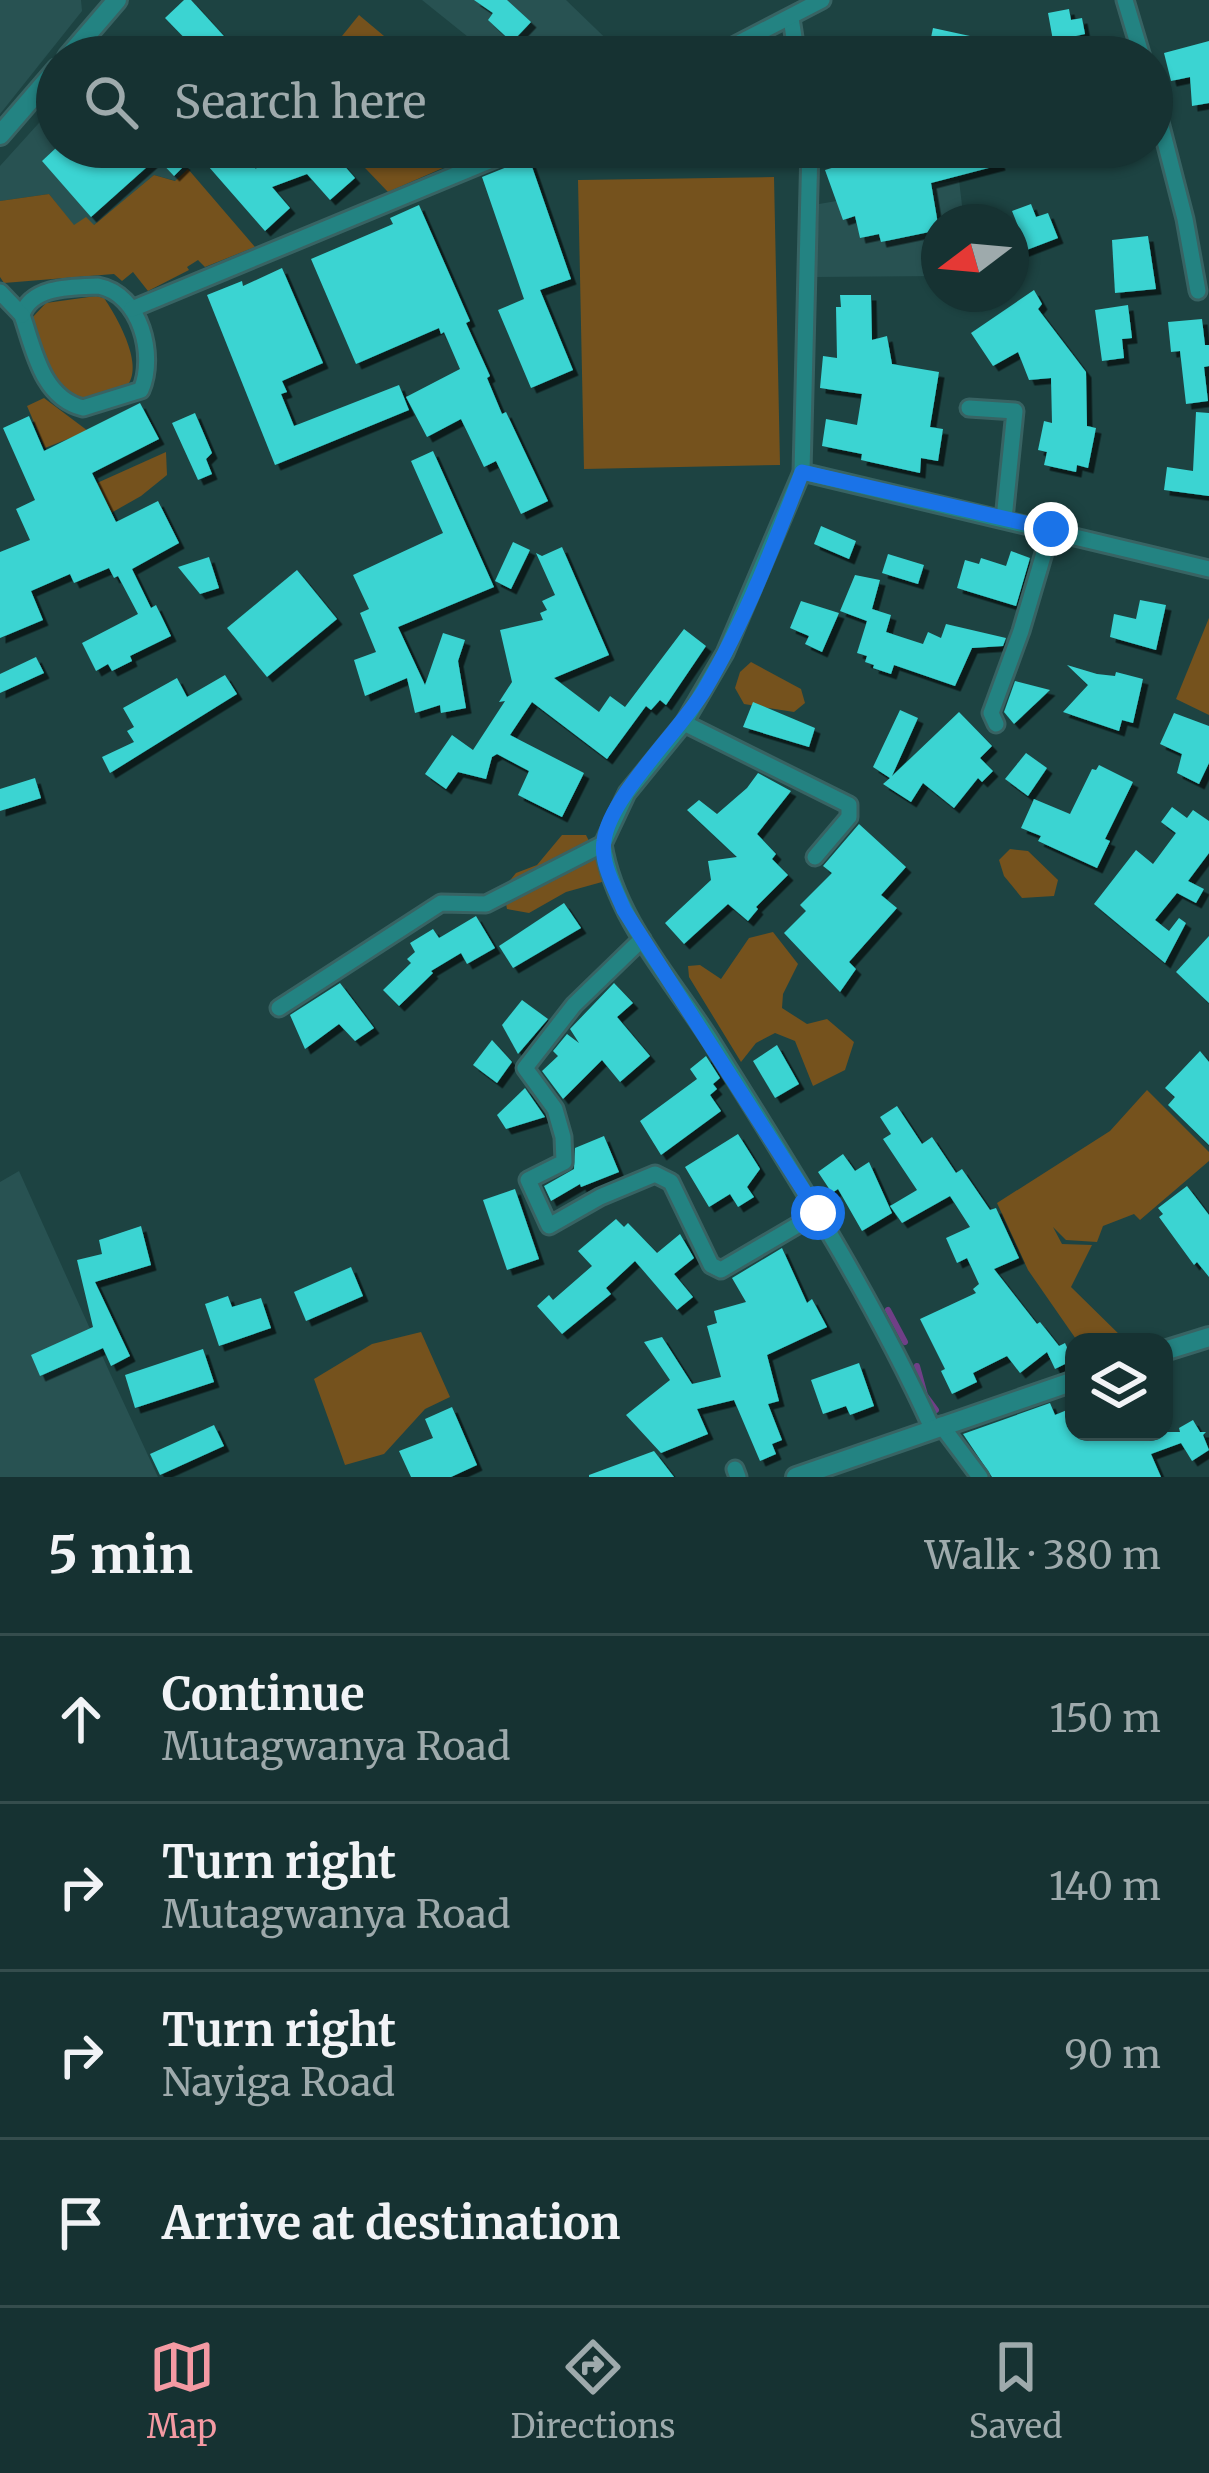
<!DOCTYPE html>
<meta charset="utf-8">
<style>
body{margin:0;font-family:Merriweather,serif;background:#233e3e;color:#f1f3f6}
.controls{position:absolute;right:36px;bottom:36px;display:grid;overflow:hidden;border-radius:24px;box-shadow:0 3px 9px #0004}
.controls button{width:108px;height:108px;display:grid;place-items:center;padding:0;border:0;border-bottom:3px solid #354d4d;background:#163232;color:#f1f3f6;font:60px sans-serif}
.compass{position:absolute;left:921px;top:204px;width:108px;height:108px;border-radius:50%;background:#163232;box-shadow:0 3px 9px #0004;rotate:254deg}
.stop{position:absolute;width:36px;height:36px;margin:-27px;border:9px solid #1a73e8;border-radius:50%;background:#fff}
.stop.end{background:#1a73e8;border-color:#fff;box-shadow:0 3px 12px #0008}
.list{margin:0;padding:0;list-style:none}
h2{display:flex;justify-content:space-between;align-items:center;height:156px;margin:0;padding:0 48px;font-size:51px}
h2 small{font-size:39px;font-weight:400;color:#9eaaac}
.list li{display:grid;grid-template-columns:78px 1fr auto;gap:36px;align-items:center;box-sizing:border-box;height:168px;padding:0 48px;border-top:3px solid #354d4d}
.list b{display:block;font-size:45px;white-space:nowrap}
.list p{margin:0;font-size:39px;white-space:nowrap;color:#9eaaac}
.list em{font-size:39px;font-style:normal;color:#9eaaac}
.icon{flex:none;width:66px;height:66px;fill:none;stroke:currentColor;stroke-width:2;stroke-linecap:round;stroke-linejoin:round}
.map{position:relative;flex:none;width:1209px;height:1477px;overflow:hidden}
.search{position:absolute;background:#163232;box-shadow:0 3px 9px #0004;left:36px;right:36px;top:36px;height:132px;display:flex;align-items:center;gap:30px;box-sizing:border-box;padding:0 42px;border-radius:66px;color:#9eaaac;font-size:45px}
.sheet{height:828px;background:#163232}
nav{display:flex;justify-content:space-around;align-items:center;box-sizing:border-box;height:168px;border-top:3px solid #354d4d;background:#163232;font-size:33px;color:#9eaaac}
nav a{display:grid;justify-items:center;gap:6px}
nav .on{color:#f49aa3}
.map>svg:first-child{display:block}
</style>
<div class="map">
<svg width="1209" height="1477" viewBox="0 0 1209 1477">
<defs>
<filter id="shadow"><feDropShadow dx="5.5" dy="5.5" stdDeviation="0" flood-color="#0009"/></filter>
</defs>
<rect width="100%" height="100%" fill="#1d4342"/>
<g fill="#285252">
<path d="M0 0H81L82 11 0 114Z"/>
<path d="M422 0H566L625 57H493Z"/>
<path d="M57 103V147H185L198 161 176 181 154 175 94 225 74 226 49 194 0 201V166Z"/>
<path d="M959 180 964 222H939V276L816 277 819 204Z"/>
<path d="M19 1171 109 1371 158 1477H0V1182Z"/>
</g>
<g fill="#75521d">
<path d="M359 15 409 57H325Z"/>
<path d="M345 147H491L388 192Z"/>
<path d="M188 169 255 247 205 267 198 260 187 267 189 270 148 291 133 272 122 281 114 274 4 283 0 277V201L49 194 74 225 86 217 94 225 154 175 175 181Z"/>
<path d="M774 177 780 465 584 469 578 180Z"/>
<path d="M96 296 104 298C117 317 146 367 126 387 116 397 94 400 80 404 49 383 41 355 30 320L46 303Z"/>
<path d="M44 398 88 431 45 448 27 406Z"/>
<path d="M166 452 167 475 141 496 111 513 97 483Z"/>
<path d="M1209 618V715L1176 699Z"/>
<path d="M751 662 801 689 805 703 794 712 744 704 735 688 740 672Z"/>
<path d="M562 835H586L601 865 602 882 566 892 529 913 507 909 503 889 516 873 537 865Z"/>
<path d="M1010 849 1028 851 1058 880 1054 896 1022 898 1004 876 999 860Z"/>
<path d="M773 932 798 964 783 994 782 1008 807 1024 827 1019 854 1042 845 1070 813 1086 795 1041 775 1033 756 1043 741 1062 689 977 688 966 700 965 721 979 749 938Z"/>
<path d="M1147 1090 1209 1152V1161L1140 1220 1134 1214 1103 1226 1097 1242 1066 1240 1053 1227 1062 1244 1092 1245 1071 1287 1125 1340 1078 1342 1028 1270 997 1203 1110 1131Z"/>
<path d="M421 1332 450 1397 425 1409 384 1454 345 1465 314 1379 372 1344Z"/>
</g>
<g fill="none" stroke-linecap="round" stroke-linejoin="round">
<g stroke="#703f87" stroke-width="6">
<path d="M888 1310 905 1342"/>
<path d="M917 1366 925 1395 936 1410"/>
</g>
</g>
<g fill="#3ad4d2" filter="url(#shadow)">
<path d="M184 0H191L243 57H203L165 18Z"/>
<path d="M474 0H507L531 22 512 42 488 20 493 13Z"/>
<path d="M1069 9 1071 20 1082 18 1085 34 1076 36 1080 57H1056L1048 13Z"/>
<path d="M933 28 993 41 990 57H927Z"/>
<path d="M1209 41V103L1192 106 1190 77 1171 81 1164 53Z"/>
<path d="M57 147H170L185 165 174 176 157 158 91 217 42 161Z"/>
<path d="M231 147H236L256 169 265 147H273L286 162 303 147H328L355 178 330 200 307 174 272 187 290 208 265 231 209 167Z"/>
<path d="M855 147H967L968 152 976 153 995 148 1000 165 931 183 939 230 881 242 879 234 860 238 855 216 843 220 825 170 858 160Z"/>
<path d="M529 158 571 279 540 290 573 370 531 388 498 310 524 299 482 177Z"/>
<path d="M1031 204 1036 217 1048 213 1058 238 1011 256V228L1018 226 1012 211Z"/>
<path d="M419 205 470 321 466 323 490 376 487 378 502 414 506 412 548 501 521 514 496 461 484 467 461 419 427 437 406 397 460 369 444 332 441 334 439 328 356 364 311 259 393 224 390 218Z"/>
<path d="M1148 236 1156 289 1115 293 1112 240Z"/>
<path d="M282 268 323 363 282 381 287 392 281 394 294 426 399 385 409 410 275 465 207 295 242 281 243 286Z"/>
<path d="M1034 290 1042 304 1038 309 1086 372 1087 426 1096 428 1088 468 1077 465 1076 472 1044 465 1047 452 1038 450 1044 421 1052 423 1051 378 1029 380 1018 352 993 366 971 333Z"/>
<path d="M840 295H871L872 340 887 336 892 364 939 372 930 427 943 429 938 461 921 458 920 473 861 460 862 454 822 446 826 419 857 425 862 394 820 388 823 356 837 358 836 307H841Z"/>
<path d="M1128 305 1132 338 1122 339 1124 358 1102 361 1095 310Z"/>
<path d="M1202 319 1205 345H1209V366L1204 367 1208 401 1186 404 1180 351 1171 352 1168 322Z"/>
<path d="M140 403 159 439 92 473 116 522 158 501 179 543 132 569 151 608 156 605 171 636 130 656 132 661 112 671 108 664 96 671 82 643 138 614 118 576 114 578 109 568 74 583 70 574 31 591 43 620 0 638V552L30 540 16 509 35 500 3 428 29 416 44 451Z"/>
<path d="M1196 412 1209 413V496L1164 490 1167 467 1193 471Z"/>
<path d="M195 413 212 453 206 459 212 474 198 480 172 423Z"/>
<path d="M433 451 494 587 398 627 425 685 443 633 465 640 458 661 466 708 441 713 440 705 415 713 407 678 365 696 354 660 376 652 360 613 369 609 353 575 443 533 411 461Z"/>
<path d="M821 526 856 541 849 559 814 544Z"/>
<path d="M513 542 530 550 511 589 495 581Z"/>
<path d="M562 547 609 655 554 678 599 712 610 696 625 707 684 629 706 646 666 705 660 700 651 710 646 706 607 759 532 702 510 735 584 773 562 817 518 795 529 771 497 754 492 757 486 779 458 772 446 789 425 774 452 735 473 750 505 701 499 702 512 682 500 630 543 620 540 613 547 610 542 601 555 595 536 553 542 556Z"/>
<path d="M1011 551 1030 558 1016 606 957 588 965 560 979 564 981 558 1006 566Z"/>
<path d="M888 554 924 565 918 584 882 573Z"/>
<path d="M209 557 219 588 200 594 178 567Z"/>
<path d="M297 570 337 619 267 677 227 628Z"/>
<path d="M855 575 880 580 872 609 891 615 886 632 923 644 928 632 941 638 946 624 1006 638 1003 646 972 648 955 686 894 665 891 674 873 668 874 665 865 662 867 656 857 653 867 621 840 611Z"/>
<path d="M1140 600 1166 605 1156 650 1110 637 1114 614 1136 619Z"/>
<path d="M801 601 839 613 822 652 805 644 809 636 790 628Z"/>
<path d="M36 657 44 673 0 693V674Z"/>
<path d="M1067 665 1097 674 1115 676 1116 672 1143 679 1133 723 1122 720 1119 731 1063 712 1088 685Z"/>
<path d="M225 675 237 694 110 773 102 757 134 742 127 731 134 727 123 708 177 678 187 697Z"/>
<path d="M1015 681 1050 690 1014 724 1004 712Z"/>
<path d="M753 702 815 728 809 747 743 727Z"/>
<path d="M900 710 918 718 892 776 959 712 992 746 980 758 993 771 982 782 978 778 954 808 923 783 911 802 883 784 890 778 873 767Z"/>
<path d="M1174 713 1209 726V763L1199 784 1177 773 1182 754 1160 744Z"/>
<path d="M1026 753 1047 768 1028 796 1005 779Z"/>
<path d="M1099 765 1133 782 1105 839 1110 841 1097 868 1038 841 1041 836 1021 828 1034 799 1070 814 1092 769 1096 770Z"/>
<path d="M758 773 791 791 757 834 776 854 772 859 788 875 756 907 758 909 748 921 728 904 684 944 665 923 711 880 708 861 737 857 687 810 699 800 717 814 747 788Z"/>
<path d="M35 778 41 798 0 811V789Z"/>
<path d="M1172 807 1187 818 1193 810 1209 821V853L1188 881 1204 889 1196 903 1177 893 1155 920 1169 931 1179 918 1186 923 1165 963 1094 904 1136 850 1153 864 1176 833 1161 822Z"/>
<path d="M859 824 906 867 881 895 897 908 849 962 856 969 840 992 784 933 806 911 800 905 832 873 823 866Z"/>
<path d="M564 903 581 928 513 968 499 946Z"/>
<path d="M476 916 495 948 467 964 461 953 431 971 433 973 399 1006 383 990 411 963 407 959 415 952 410 943 433 929 439 938Z"/>
<path d="M1209 936V1003L1176 972Z"/>
<path d="M340 983 374 1028 355 1041 339 1024 305 1049 290 1015Z"/>
<path d="M614 983 633 1003 617 1017 650 1056 620 1082 602 1060 563 1099 542 1071 558 1056 553 1051 567 1034 579 1043 570 1029Z"/>
<path d="M522 1000 548 1019 518 1054 502 1025Z"/>
<path d="M492 1040 512 1062 497 1083 473 1065Z"/>
<path d="M777 1045 799 1084 775 1098 753 1061Z"/>
<path d="M1200 1051 1209 1062V1145L1168 1105 1175 1097 1165 1088Z"/>
<path d="M706 1056 720 1078 713 1084 717 1089 710 1095 721 1111 661 1155 640 1121 697 1079 690 1069Z"/>
<path d="M525 1088 545 1117 506 1129 497 1115Z"/>
<path d="M897 1106 922 1144 932 1137 956 1173 962 1169 990 1210 996 1208 1019 1258 994 1269 1037 1324 1040 1322 1059 1346 1065 1343 1073 1360 1055 1369 1047 1352 1020 1373 1007 1356 973 1373 977 1382 952 1394 941 1371 945 1369 920 1319 976 1293 973 1289 979 1284 967 1258 957 1263 946 1238 970 1227 950 1196 902 1223 890 1206 917 1190 883 1139 891 1134 880 1117Z"/>
<path d="M738 1134 760 1169 747 1187 754 1197 738 1207 730 1194 709 1207 685 1167Z"/>
<path d="M604 1136 619 1172 581 1187 580 1184 551 1201 544 1186 574 1169 575 1148Z"/>
<path d="M843 1154 855 1171 869 1162 892 1213 862 1231 838 1189 832 1193 818 1172Z"/>
<path d="M1187 1186 1209 1215V1277L1197 1262 1194 1265 1159 1217 1163 1214 1158 1208Z"/>
<path d="M515 1189 539 1259 507 1270 483 1200Z"/>
<path d="M616 1219 624 1227 628 1223 657 1253 680 1234 694 1258 674 1274 693 1297 677 1310 635 1261 606 1288 611 1294 562 1334 537 1306 549 1295 553 1300 592 1266 578 1251Z"/>
<path d="M141 1226 151 1265 95 1282 130 1356 111 1366 103 1348 40 1376 31 1355 93 1327 77 1260 102 1254 99 1240Z"/>
<path d="M782 1248 807 1303 812 1299 827 1327 767 1355 779 1401 768 1404 782 1440 772 1444 776 1454 760 1461 734 1400 697 1409 708 1434 661 1453 626 1415 670 1380 644 1342 662 1337 692 1384 721 1377 707 1326 717 1323 714 1311 746 1302 732 1278Z"/>
<path d="M351 1267 363 1296 306 1321 294 1292Z"/>
<path d="M228 1296 232 1307 261 1298 271 1328 219 1346 205 1304Z"/>
<path d="M203 1349 214 1382 135 1408 125 1375Z"/>
<path d="M859 1363 874 1406 850 1415 846 1406 823 1414 811 1380Z"/>
<path d="M1050 1403 1055 1415 1074 1407V1432H1180L1179 1428 1193 1420 1200 1432H1206L1203 1435 1209 1450 1192 1461 1181 1443 1151 1454 1161 1477H992L963 1434Z"/>
<path d="M452 1407 477 1465 451 1477H411L399 1451 433 1438 425 1419Z"/>
<path d="M214 1425 224 1446 160 1475 150 1454Z"/>
<path d="M654 1451 674 1477H589V1475Z"/>
</g>
<g fill="none" stroke-linecap="round" stroke-linejoin="round">
<defs>
<g id="minor">
<path d="M1125 0 1142 57"/>
<path d="M791 18 797 57"/>
<path d="M712 57 822 0"/>
<path d="M1152 91 1185 219 1198 291"/>
<path d="M810 147 802 472 725 653 684 723 627 793 603 844C615 920 673 980 713 1044 791 1169 871 1293 932 1428"/>
<path d="M98 286C141 294 156 356 141 390L83 408C42 398 34 350 22 315 31 286 72 287 98 286Z"/>
<path d="M0 292 22 315"/>
<path d="M132 309 523 147"/>
<path d="M969 408 1015 411 1004 519"/>
<path d="M802 472 1209 569"/>
<path d="M684 723 849 805V817L815 857"/>
<path d="M996 724 991 713 1021 631 1051 529"/>
<path d="M642 939 574 1005 525 1068 555 1109 563 1137 564 1162 528 1180 549 1226 600 1197 655 1174 671 1182 711 1265 721 1270 818 1213"/>
<path d="M279 1008 441 903 486 904 603 844"/>
<path d="M941 1425 980 1477"/>
<path d="M735 1469 738 1477"/>
</g>
<g id="tertiary">
<path d="M68 57 117 0"/>
<path d="M0 135 57 69"/>
<path d="M1164 1351 1209 1337"/>
<path d="M796 1477 1074 1381"/>
</g>
</defs>
<use href="#minor" stroke="#386363" stroke-width="21"/>
<use href="#tertiary" stroke="#386363" stroke-width="24"/>
<use href="#minor" stroke="#238382" stroke-width="15"/>
<use href="#tertiary" stroke="#238382" stroke-width="18"/>
</g>
<g fill="none" stroke-linecap="round" stroke-linejoin="round">
<path stroke="#1a73e8" stroke-width="15" d="M818 1213 624 910C616 890 600 863 604 841 609 797 681 730 705 689 745 621 774 545 802 472L1051 529"/>
</g>
</svg>
<div class="controls">
<button><svg class="icon" aria-label="layers" viewBox="0 0 24 24"><path d="M12 4l9 5-9 5-9-5zM3 14l9 5 9-5"/></svg></button>
</div>
<svg class="compass" viewBox="-18 -18 36 36"><path d="M0-13l5 13h-10z" fill="#e53935"/><path d="M0 13l5-13h-10z" fill="#9eaaac"/></svg>
<div class="stop" style="left:818px;top:1213px"></div>
<div class="stop end" style="left:1051px;top:529px"></div>
<div class="search"><svg class="icon" aria-label="search" viewBox="0 0 24 24"><circle cx="10" cy="10" r="6"/><path d="M15 15l6 6"/></svg>Search here</div>
</div>
<section class="sheet">
<h2>5 min<small>Walk · 380 m</small></h2>
<ul class="list">
<li><svg class="icon" aria-label="ahead" viewBox="0 0 24 24"><path d="M12 20V5M6 11l6-6 6 6"/></svg><div><b>Continue</b><p>Mutagwanya Road</p></div><em>150 m</em></li>
<li><svg class="icon" aria-label="right" viewBox="0 0 24 24"><path d="M7 20v-9h11M14 6l5 5-5 5"/></svg><div><b>Turn right</b><p>Mutagwanya Road</p></div><em>140 m</em></li>
<li><svg class="icon" aria-label="right" viewBox="0 0 24 24"><path d="M7 20v-9h11M14 6l5 5-5 5"/></svg><div><b>Turn right</b><p>Nayiga Road</p></div><em>90 m</em></li>
<li><svg class="icon" aria-label="arrive" viewBox="0 0 24 24"><path d="M6 21V4h12l-3 4 3 4H6"/></svg><div><b>Arrive at destination</b></div></li>
</ul>
</section>
<nav>
<a class="on"><svg class="icon" aria-label="map" viewBox="0 0 24 24"><path d="M3 6l6-2 6 2 6-2v14l-6 2-6-2-6 2zM9 4v14M15 6v14"/></svg>Map</a>
<a><svg class="icon" aria-label="directions" viewBox="0 0 24 24"><path d="M12 3l9 9-9 9-9-9zM9 14v-3h6M13 9l2 2-2 2"/></svg>Directions</a>
<a><svg class="icon" aria-label="saved" viewBox="0 0 24 24"><path d="M7 4h10v16l-5-4-5 4z"/></svg>Saved</a>
</nav>
